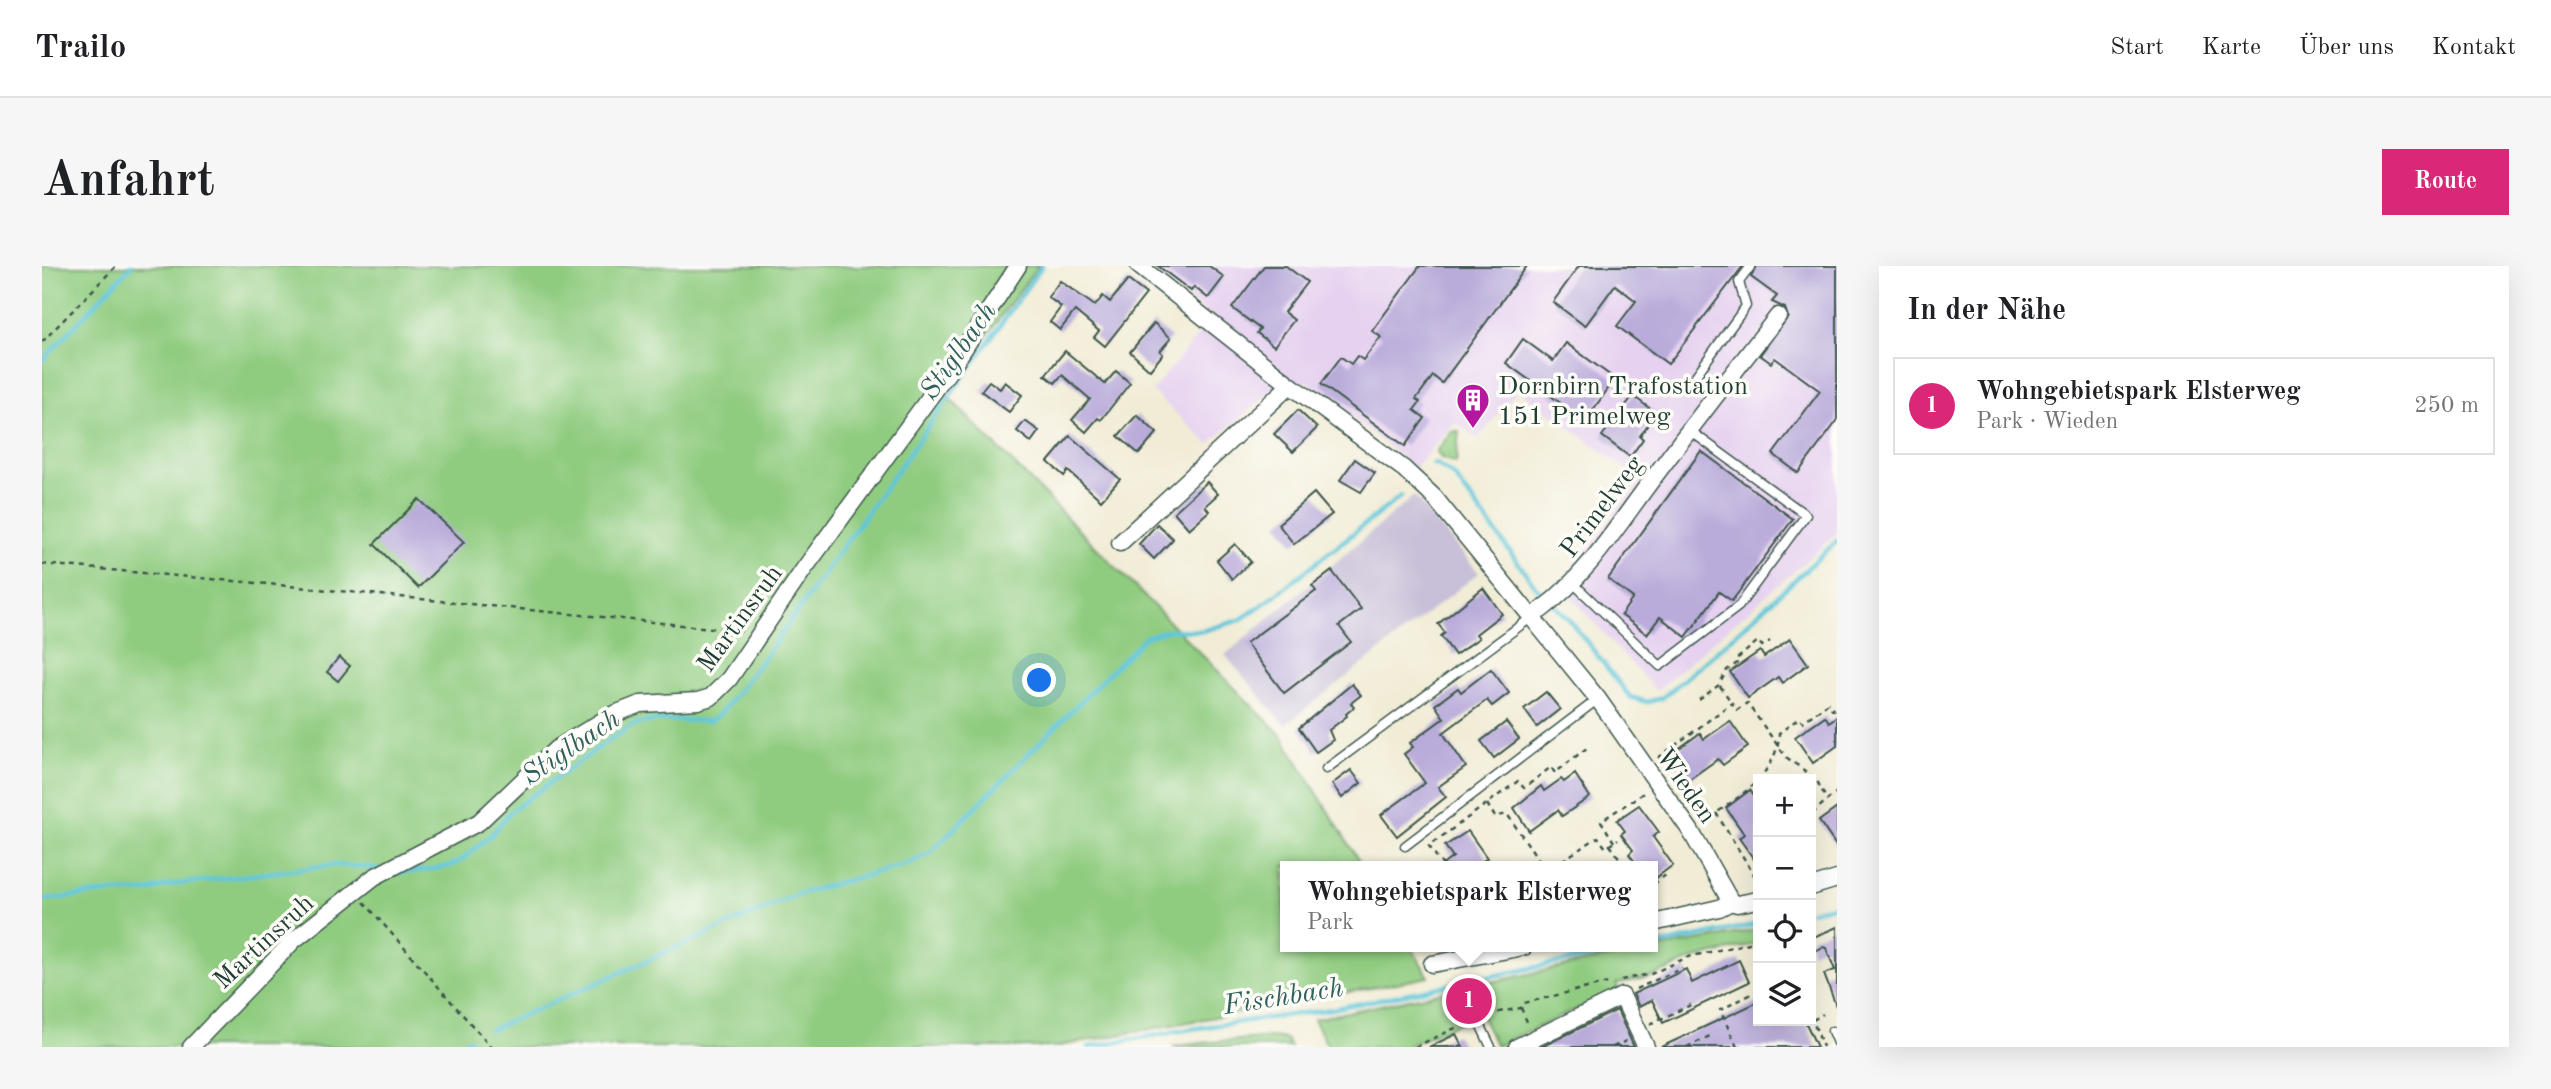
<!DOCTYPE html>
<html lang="de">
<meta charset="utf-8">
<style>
body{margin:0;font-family:"Old Standard TT",serif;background:#f6f6f6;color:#202124}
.controls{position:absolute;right:21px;bottom:21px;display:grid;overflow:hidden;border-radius:0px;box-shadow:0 7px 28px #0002}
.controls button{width:63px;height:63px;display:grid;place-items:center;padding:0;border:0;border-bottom:2px solid #e0e0e0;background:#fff;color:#202124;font:35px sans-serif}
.you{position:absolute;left:998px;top:415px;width:24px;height:24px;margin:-18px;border:5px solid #fff;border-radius:50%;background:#1a73e8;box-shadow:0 0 0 10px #1a73e833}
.badge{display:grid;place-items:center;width:46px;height:46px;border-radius:50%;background:#db2777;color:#fff;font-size:23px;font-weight:700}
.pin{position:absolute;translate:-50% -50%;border:4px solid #fff;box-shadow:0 2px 7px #0006}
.popup{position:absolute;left:1238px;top:595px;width:378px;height:91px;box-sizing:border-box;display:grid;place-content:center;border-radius:0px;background:#fff;filter:drop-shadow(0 2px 5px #0005);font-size:23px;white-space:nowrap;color:#757577}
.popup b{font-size:26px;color:#202124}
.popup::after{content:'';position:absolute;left:50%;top:100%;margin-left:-14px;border:14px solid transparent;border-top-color:#fff}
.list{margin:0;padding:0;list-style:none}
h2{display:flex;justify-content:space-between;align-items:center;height:91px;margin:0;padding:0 28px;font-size:30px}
h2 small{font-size:23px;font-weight:400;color:#757577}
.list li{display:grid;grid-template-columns:46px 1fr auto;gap:21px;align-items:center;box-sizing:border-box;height:98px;margin:0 14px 14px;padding:0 14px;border:2px solid #e0e0e0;border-radius:0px}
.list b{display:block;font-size:26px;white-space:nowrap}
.list p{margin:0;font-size:23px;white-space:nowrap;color:#757577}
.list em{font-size:23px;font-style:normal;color:#757577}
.icon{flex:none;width:38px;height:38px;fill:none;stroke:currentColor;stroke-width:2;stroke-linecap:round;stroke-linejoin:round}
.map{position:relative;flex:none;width:1795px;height:781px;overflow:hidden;border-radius:0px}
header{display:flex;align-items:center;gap:42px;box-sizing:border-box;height:98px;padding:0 35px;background:#fff;border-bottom:2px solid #e0e0e0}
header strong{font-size:33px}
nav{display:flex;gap:38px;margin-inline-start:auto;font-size:24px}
.intro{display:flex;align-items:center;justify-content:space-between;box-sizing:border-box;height:168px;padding:0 42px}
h1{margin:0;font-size:49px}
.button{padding:18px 32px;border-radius:0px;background:#db2777;color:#fff;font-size:24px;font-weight:700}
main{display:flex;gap:42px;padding:0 42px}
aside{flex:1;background:#fff;border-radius:0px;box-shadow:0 7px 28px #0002}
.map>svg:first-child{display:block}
</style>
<header>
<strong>Trailo</strong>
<nav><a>Start</a><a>Karte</a><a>Über uns</a><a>Kontakt</a></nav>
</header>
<div class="intro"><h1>Anfahrt</h1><a class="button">Route</a></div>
<main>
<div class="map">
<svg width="1795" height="781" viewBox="0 0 1795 781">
<rect width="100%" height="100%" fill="#fdfcf7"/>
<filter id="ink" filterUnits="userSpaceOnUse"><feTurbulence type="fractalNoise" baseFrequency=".0143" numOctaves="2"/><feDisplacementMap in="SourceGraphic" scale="14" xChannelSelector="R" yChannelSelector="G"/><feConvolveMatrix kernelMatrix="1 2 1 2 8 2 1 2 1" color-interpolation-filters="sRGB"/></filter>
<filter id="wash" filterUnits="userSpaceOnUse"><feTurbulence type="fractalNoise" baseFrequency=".00686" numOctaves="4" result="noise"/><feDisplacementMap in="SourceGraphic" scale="28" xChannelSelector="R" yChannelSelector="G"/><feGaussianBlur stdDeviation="1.57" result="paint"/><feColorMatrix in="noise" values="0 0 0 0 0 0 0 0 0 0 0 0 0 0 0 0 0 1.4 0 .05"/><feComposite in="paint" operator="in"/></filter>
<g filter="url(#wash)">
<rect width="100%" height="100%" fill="#f1ecd5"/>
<path fill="#e6d2f0" d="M1105 0H1795V268L1614 425 1518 319 1599 214 1476 123 1436 173 1413 156 1373 202 1265 115 1233 123 1167 178 1110 125 1161 63 1166 48Z"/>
<path fill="#c8bfd8" d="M1372 230 1437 307 1243 459 1183 389Z"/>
<g fill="#90cc80" stroke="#58845a" stroke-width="2">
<path d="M0 0H996L902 127 1240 470 1320 600H1243V681H1369L1387 711 1012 781H0Z"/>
<path d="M1417 165 1414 197 1399 192 1394 186 1409 166Z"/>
<path d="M1714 664 1716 677 1649 694 1609 711 1574 718 1577 724 1454 780 1438 747 1363 781H1286L1272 753 1564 692Z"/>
<path d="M1229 771 1244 773 1248 781H1130C1163 775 1195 775 1229 771Z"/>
</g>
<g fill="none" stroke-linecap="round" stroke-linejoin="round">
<g stroke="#5ec6da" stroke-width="4.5">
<path d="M0 95 89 0"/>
<path d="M1391 198 1393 197 1412 210 1494 321 1506 333"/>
<path d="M1512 339 1526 352 1588 431 1605 436 1620 432 1672 388 1795 275"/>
<path d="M352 607 386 604 408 600 421 593 448 570 469 545 573 470 593 458 615 454 668 455 679 447 725 388 1000 0"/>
<path d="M0 634 72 626H103L128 619 290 599 327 601 337 604"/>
<path d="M1769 645 1795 639"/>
<path d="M1611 680 1716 658"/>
<path d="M448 764 756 628 866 598 888 587 1103 371 1127 364 1160 365 1198 354 1224 336 1359 230"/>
<path d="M412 781 428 773"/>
<path d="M1047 781 1149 763 1290 743 1505 699 1606 681"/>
</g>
</g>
<g id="blocks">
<g fill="#b9abda">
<path d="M1116 0H1167L1182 11 1166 32 1152 21 1149 25Z"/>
<path d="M1222 0H1244L1265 16 1242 46 1252 54 1232 80 1215 67 1218 63 1190 42Z"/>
<path d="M1378 0H1485L1400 117 1391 110 1374 133 1378 136 1372 144 1383 152 1363 180 1279 118 1299 91 1309 98 1315 90 1321 94 1339 71 1330 65Z"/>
<path d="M1537 0H1701L1626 98 1575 60 1594 35 1573 19 1543 60 1511 36Z"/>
<path d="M1715 0H1795V155L1756 207 1731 188 1778 125 1733 92 1729 97 1718 89 1746 51 1743 42 1730 36 1735 30 1709 11Z"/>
<path d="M1086 14 1104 28 1063 80 1052 71 1057 65 1033 45 1018 64 1008 56 1019 41 1006 31 1018 15 1053 40 1061 30 1068 36Z"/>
<path d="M1112 57 1129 72 1118 85 1121 88 1108 104 1088 86Z"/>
<path d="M1481 73 1511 95 1524 77 1573 113 1543 155 1464 97Z"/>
<path d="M1023 85 1063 118 1074 105 1088 117 1059 154 1056 152 1044 166 1030 154 1048 133 1020 109 1013 117 1003 109Z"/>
<path d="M947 115 958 123 963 116 980 129 967 146 939 125Z"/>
<path d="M1591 130 1614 147 1598 170 1601 173 1588 191 1560 170Z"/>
<path d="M1256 144 1275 162 1251 186 1232 168Z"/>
<path d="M1095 149 1115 167 1097 188 1076 170Z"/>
<path d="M983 155 997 165 989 176 975 165Z"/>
<path d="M1028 170 1078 213 1059 234 1026 205 1022 210 1006 196Z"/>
<path d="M1659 185 1751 253 1690 335 1677 326 1644 371 1618 351 1605 368 1579 349 1591 332 1566 313Z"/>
<path d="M1313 193 1333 207 1319 226 1298 214Z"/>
<path d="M1165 216 1176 228 1163 240 1167 245 1147 263 1132 246Z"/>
<path d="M1272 227 1290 248 1252 278 1236 258Z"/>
<path d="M377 233 422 276 376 322 332 278Z"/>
<path d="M1115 258 1131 273 1112 293 1097 278Z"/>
<path d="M1193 278 1209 296 1190 313 1175 294Z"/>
<path d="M1290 305 1319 343 1297 360 1309 376 1242 427 1204 377 1274 325 1270 320Z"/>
<path d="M1441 322 1460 348 1434 368 1437 372 1413 389 1399 370 1403 367 1396 358Z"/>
<path d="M1748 373 1766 398 1740 417 1736 411 1706 432 1688 406 1718 385 1722 391Z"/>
<path d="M297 391 308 400 296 415 285 406Z"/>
<path d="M1449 403 1467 427 1450 440 1445 434 1401 467 1424 501 1396 521 1404 531 1355 570 1339 549 1383 517 1362 488 1371 481 1368 477 1402 452 1393 439 1416 422 1419 426Z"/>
<path d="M1310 418 1319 429 1309 437 1312 441 1304 448 1305 450 1287 464 1291 474 1274 486 1257 462Z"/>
<path d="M1504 426 1518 443 1495 461 1482 443Z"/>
<path d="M1783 450 1787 456 1795 450V480L1771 497 1753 471Z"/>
<path d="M1688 455 1706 481 1681 499 1676 493 1646 514 1628 489 1658 467 1662 473Z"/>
<path d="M1464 456 1477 473 1452 492 1439 475Z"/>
<path d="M1309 504 1319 517 1300 532 1290 518Z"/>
<path d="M1533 508 1548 531 1520 550 1516 544 1487 565 1472 542 1499 520 1502 525 1519 513 1522 516Z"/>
<path d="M1708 524 1716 535V599L1697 572 1702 568 1684 542Z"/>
<path d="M1597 539 1617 566 1611 571 1631 599 1611 614V600H1596L1587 588 1591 584 1579 568 1583 565 1575 554Z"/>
<path d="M1795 542V581L1777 555Z"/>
<path d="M1426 565 1445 592 1434 600H1399L1411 591 1403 580Z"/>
<path d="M1795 661V740H1794L1782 708 1793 704 1784 682 1781 681 1769 687V672Z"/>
<path d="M1697 694 1707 716 1621 757 1610 734 1597 741 1591 728 1644 703 1650 717Z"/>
<path d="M1716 736V755H1763L1775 781H1619Z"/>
<path d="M1575 744 1592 781H1499Z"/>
<path d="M1414 768 1421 781H1387Z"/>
</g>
</g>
</g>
<g filter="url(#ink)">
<use href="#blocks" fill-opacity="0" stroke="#3e574c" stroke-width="2"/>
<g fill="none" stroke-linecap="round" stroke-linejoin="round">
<defs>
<g id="lane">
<path d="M1647 119 1704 40 1697 16 1709 0"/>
<path d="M1531 317 1618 400 1697 340 1764 249 1647 164"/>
<path d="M1284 503 1490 351"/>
<path d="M1363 580 1556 433"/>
<path d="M1435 752 1449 781"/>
<path d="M1790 765 1795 777"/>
</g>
<g id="street">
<path d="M1097 0 1248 119 1362 203 1392 231 1556 433 1648 564 1689 636 1695 638 1716 634"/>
<path d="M1078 277 1248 119"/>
<path d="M1499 344C1546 309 1577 257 1612 211 1653 156 1694 103 1736 50"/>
<path d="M1769 621 1795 613"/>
<path d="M1611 657 1677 642 1689 636"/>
<path d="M1390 698 1482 681"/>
<path d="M149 781 252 674 332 611 437 556 514 483 570 449 598 438 656 435 669 431 687 413 762 303 912 98 976 0"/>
<path d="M1475 781 1580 730 1604 781"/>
</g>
</defs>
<use href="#lane" stroke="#3e574c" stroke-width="11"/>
<use href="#street" stroke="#3e574c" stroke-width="19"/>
<g stroke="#3e574c" stroke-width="2.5" stroke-dasharray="5 5" stroke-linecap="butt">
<path d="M0 76 74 0"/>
<path d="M0 298 237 319 700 365"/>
<path d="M1678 420 1690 437"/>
<path d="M1657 434 1677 419 1685 404 1697 396 1696 392 1716 375 1720 380 1728 375"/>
<path d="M1616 492 1690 437 1695 444 1705 437 1744 491 1774 513 1785 534 1795 526"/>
<path d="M1445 538 1453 551 1465 548 1501 600"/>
<path d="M1674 547 1716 615"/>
<path d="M1660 556C1692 535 1736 510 1737 467L1757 452 1761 456 1786 437 1791 444 1795 442"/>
<path d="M1769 558 1772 546 1785 534"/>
<path d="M1572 576 1559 555 1603 526"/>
<path d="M1568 579 1583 600"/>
<path d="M1769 588 1773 606"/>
<path d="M1401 600 1387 580 1476 515 1482 522 1509 501 1513 507 1546 481"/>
<path d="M1512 600 1556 571 1564 582 1576 573"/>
<path d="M1611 618 1624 609"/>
<path d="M322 636 449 781"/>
<path d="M1579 714 1609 708 1646 691 1716 675"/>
<path d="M1594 723 1640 702"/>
<path d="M1479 742 1486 758"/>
<path d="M1446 748 1479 742 1482 737 1570 716"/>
<path d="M1769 750 1781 781"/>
<path d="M1771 754 1781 748"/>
<path d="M1608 758 1653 737"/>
<path d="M1373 781 1424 757"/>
<path d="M1571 781 1584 775"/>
<path d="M1645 781 1672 768"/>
<path d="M1695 781 1678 744 1716 725"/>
</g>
<use href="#lane" stroke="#fff" stroke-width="8"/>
<use href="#street" stroke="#fff" stroke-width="16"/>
</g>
</g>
<defs>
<symbol id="building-pin" viewBox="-11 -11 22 30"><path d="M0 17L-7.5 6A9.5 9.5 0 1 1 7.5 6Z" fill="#b5179e" stroke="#fdfcf7"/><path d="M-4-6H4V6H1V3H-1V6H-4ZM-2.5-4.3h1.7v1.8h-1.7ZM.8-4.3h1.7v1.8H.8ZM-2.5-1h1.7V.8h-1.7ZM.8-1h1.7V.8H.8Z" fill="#fff"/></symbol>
</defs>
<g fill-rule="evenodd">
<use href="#building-pin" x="1412" y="115" width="38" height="52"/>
</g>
<g text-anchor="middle" stroke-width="7" stroke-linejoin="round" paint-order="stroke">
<g font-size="26" fill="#1f3d34" stroke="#fdfcf7" text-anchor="start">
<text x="1456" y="128">Dornbirn Trafostation<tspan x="1456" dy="30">151 Primelweg</tspan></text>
</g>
<g font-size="26" fill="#1f3d34" stroke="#fdfcf7">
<text transform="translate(1559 240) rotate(-53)" y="9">Primelweg</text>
<text transform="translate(697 352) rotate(-54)" y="9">Martinsruh</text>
<text transform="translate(1645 519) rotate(55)" y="9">Wieden</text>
<text transform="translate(221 675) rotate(-43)" y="9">Martinsruh</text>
</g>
<g font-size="28" font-style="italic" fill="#2f5f5e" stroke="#fdfcf7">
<text transform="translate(915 84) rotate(-55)" y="10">Stiglbach</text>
<text transform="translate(528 480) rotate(-34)" y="10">Stiglbach</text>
<text transform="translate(1241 729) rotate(-9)" y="10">Fischbach</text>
</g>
</g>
</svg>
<div class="controls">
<button>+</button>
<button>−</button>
<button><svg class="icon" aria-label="locate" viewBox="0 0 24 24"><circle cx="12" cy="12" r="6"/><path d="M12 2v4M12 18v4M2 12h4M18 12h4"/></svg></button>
<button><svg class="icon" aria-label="layers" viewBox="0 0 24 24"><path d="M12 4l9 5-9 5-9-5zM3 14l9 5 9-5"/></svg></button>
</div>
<div class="you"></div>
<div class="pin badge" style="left:1427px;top:735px">1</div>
<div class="popup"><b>Wohngebietspark Elsterweg</b>Park</div>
</div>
<aside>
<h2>In der Nähe<small></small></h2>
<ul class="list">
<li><span class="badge">1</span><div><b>Wohngebietspark Elsterweg</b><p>Park · Wieden</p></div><em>250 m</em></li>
</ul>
</aside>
</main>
